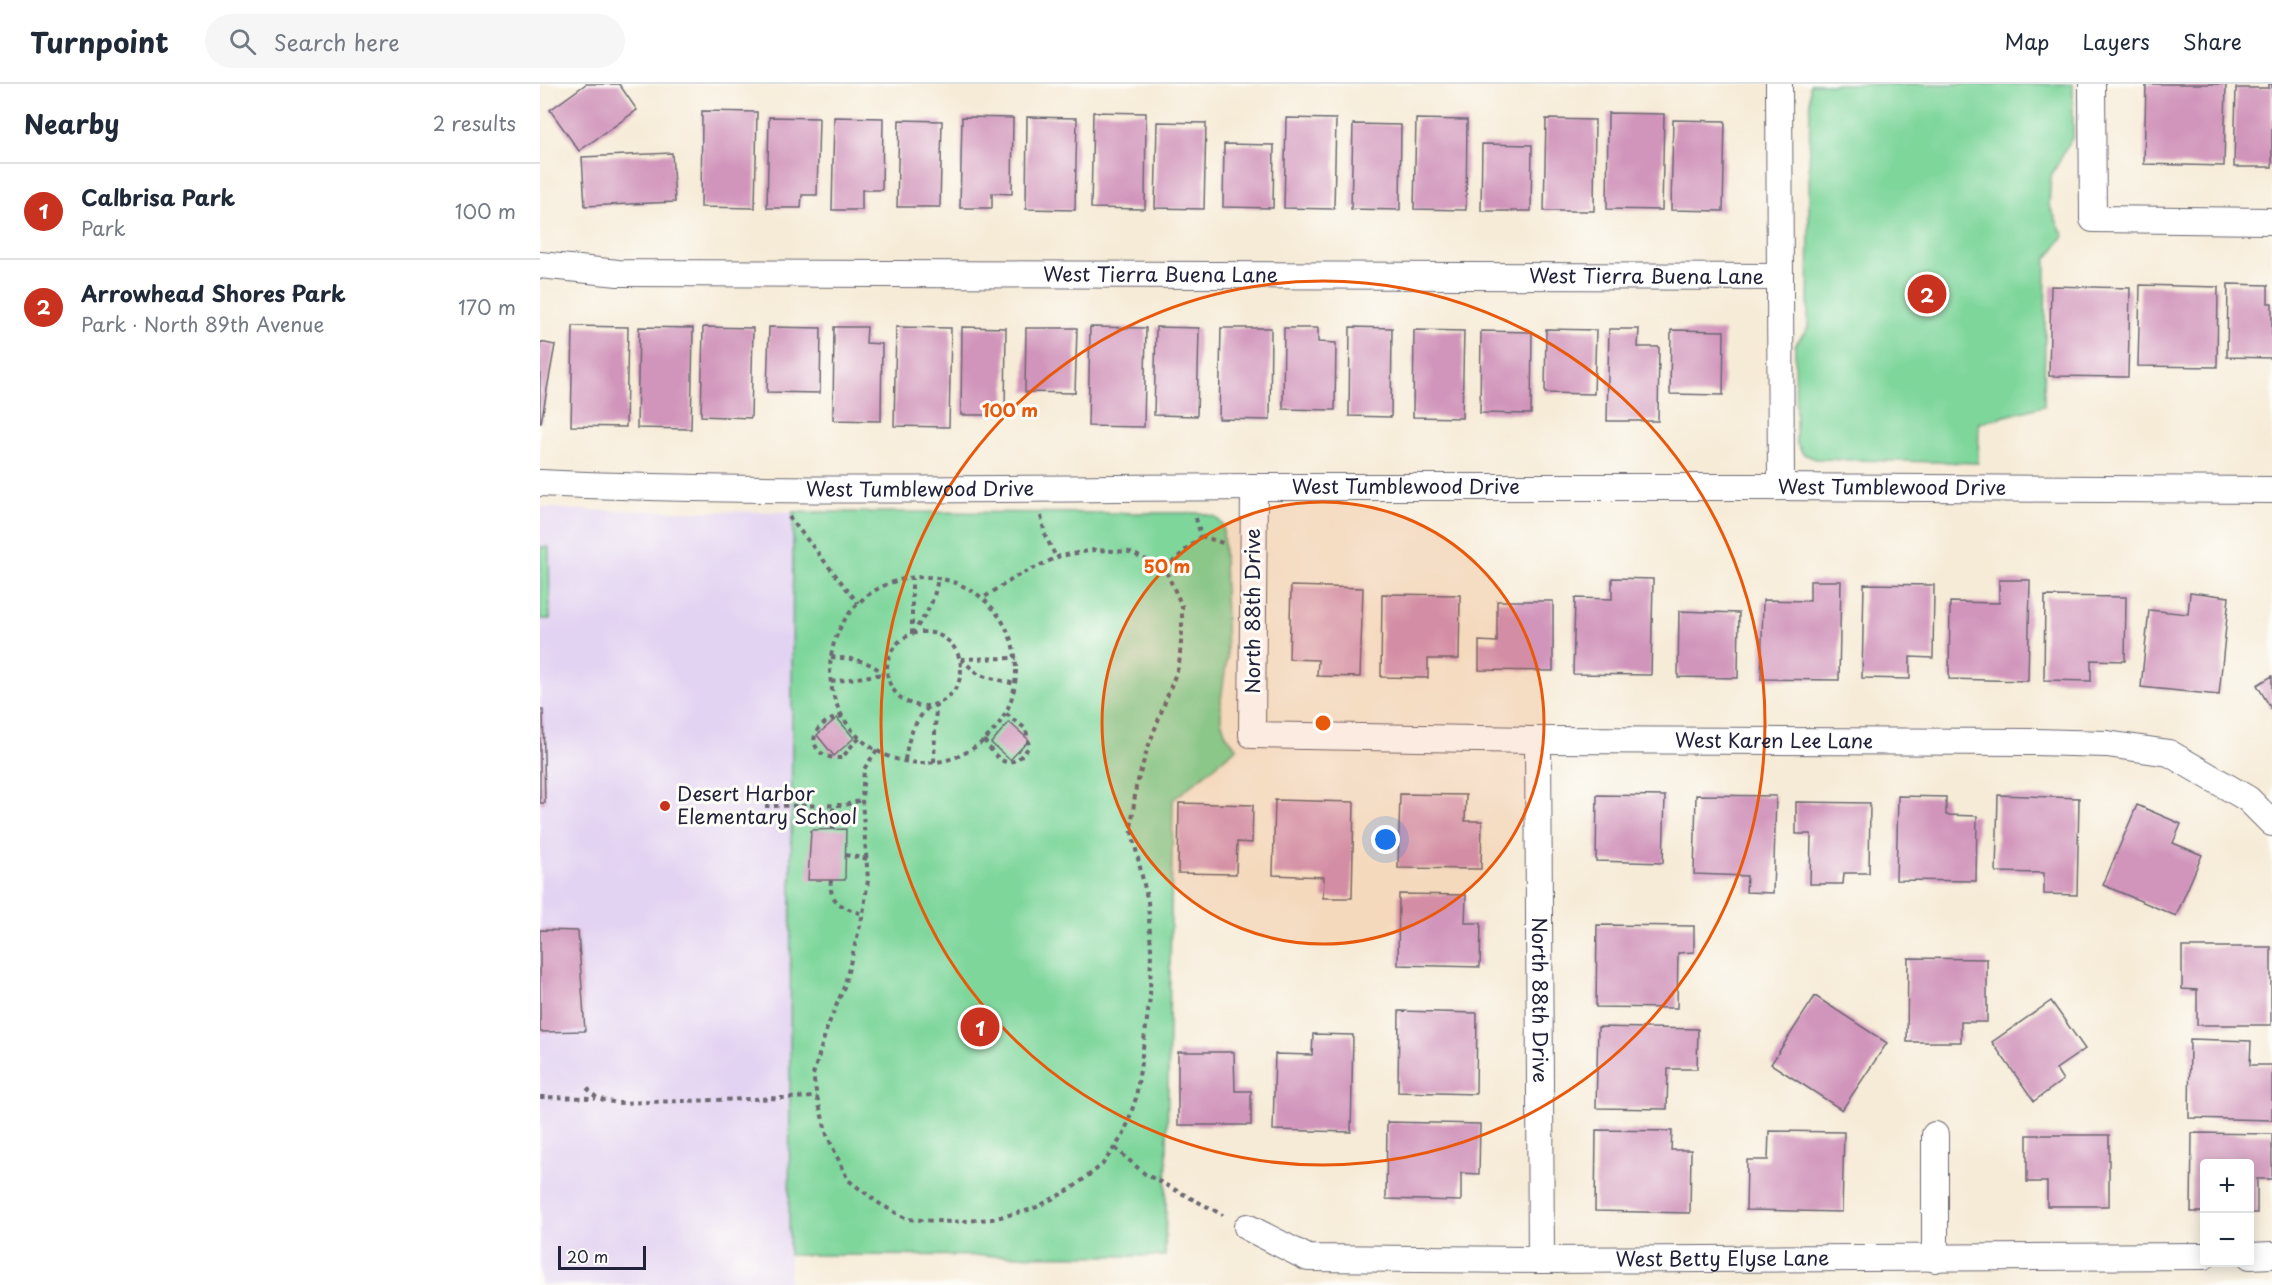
<!DOCTYPE html>
<meta charset="utf-8">
<style>
body{margin:0;font-family:"Playpen Sans",sans-serif;background:#f6f6f7;color:#1f2937}
.controls{position:absolute;right:18px;bottom:18px;display:grid;overflow:hidden;border-radius:6px;box-shadow:0 3px 15px #0003}
.controls button{width:54px;height:54px;display:grid;place-items:center;padding:0;border:0;border-bottom:2px solid #e0e1e3;background:#fff;color:#1f2937;font:30px sans-serif}
.scale{position:absolute;left:18px;bottom:15px;width:88px;box-sizing:border-box;padding-left:6px;border:3px solid #22223b;border-top:0;font-size:16px;line-height:21px;white-space:nowrap;color:#22223b;-webkit-text-stroke:4px #fdfcf7;paint-order:stroke}
.you{position:absolute;left:846px;top:756px;width:21px;height:21px;margin:-15px;border:4px solid #fff;border-radius:50%;background:#1a73e8;box-shadow:0 0 0 9px #1a73e833}
.badge{display:grid;place-items:center;width:39px;height:39px;border-radius:50%;background:#c8321e;color:#fff;font-size:20px;font-weight:700}
.pin{position:absolute;translate:-50% -50%;border:3px solid #fff;box-shadow:0 2px 6px #0006}
.list{margin:0;padding:0;list-style:none}
h2{display:flex;justify-content:space-between;align-items:center;height:78px;margin:0;padding:0 24px;font-size:26px}
h2 small{font-size:20px;font-weight:400;color:#747a83}
.list li{display:grid;grid-template-columns:39px 1fr auto;gap:18px;align-items:center;box-sizing:border-box;height:96px;padding:0 24px;border-top:2px solid #e0e1e3}
.list b{display:block;font-size:22px;white-space:nowrap}
.list p{margin:0;font-size:20px;white-space:nowrap;color:#747a83}
.list em{font-size:20px;font-style:normal;color:#747a83}
.icon{flex:none;width:33px;height:33px;fill:none;stroke:currentColor;stroke-width:2;stroke-linecap:round;stroke-linejoin:round}
.map{position:relative;flex:none;width:1732px;height:1201px;overflow:hidden}
header{display:flex;align-items:center;gap:36px;box-sizing:border-box;height:84px;padding:0 30px;background:#fff;border-bottom:2px solid #e0e1e3}
header strong{font-size:28px}
nav{display:flex;gap:33px;margin-inline-start:auto;font-size:21px}
.search{width:420px;height:54px;background:#f6f6f7;display:flex;align-items:center;gap:15px;box-sizing:border-box;padding:0 21px;border-radius:33px;color:#747a83;font-size:22px}
main{display:flex}
aside{flex:1;background:#fff}
.map>svg:first-child{display:block}
</style>
<header>
<strong>Turnpoint</strong>
<div class="search"><svg class="icon" aria-label="search" viewBox="0 0 24 24"><circle cx="10" cy="10" r="6"/><path d="M15 15l6 6"/></svg>Search here</div>
<nav><a>Map</a><a>Layers</a><a>Share</a></nav>
</header>
<main>
<aside>
<h2>Nearby<small>2 results</small></h2>
<ul class="list">
<li><span class="badge">1</span><div><b>Calbrisa Park</b><p>Park</p></div><em>100 m</em></li>
<li><span class="badge">2</span><div><b>Arrowhead Shores Park</b><p>Park · North 89th Avenue</p></div><em>170 m</em></li>
</ul>
</aside>
<div class="map">
<svg width="1732" height="1201" viewBox="0 0 1732 1201">
<rect width="100%" height="100%" fill="#fdfcf7"/>
<filter id="ink" filterUnits="userSpaceOnUse"><feTurbulence type="fractalNoise" baseFrequency=".0167" numOctaves="2"/><feDisplacementMap in="SourceGraphic" scale="12" xChannelSelector="R" yChannelSelector="G"/><feConvolveMatrix kernelMatrix="1 2 1 2 8 2 1 2 1" color-interpolation-filters="sRGB"/></filter>
<filter id="wash" filterUnits="userSpaceOnUse"><feTurbulence type="fractalNoise" baseFrequency=".008" numOctaves="4" result="noise"/><feDisplacementMap in="SourceGraphic" scale="24" xChannelSelector="R" yChannelSelector="G"/><feGaussianBlur stdDeviation="1.35" result="paint"/><feColorMatrix in="noise" values="0 0 0 0 0 0 0 0 0 0 0 0 0 0 0 0 0 1.4 0 .05"/><feComposite in="paint" operator="in"/></filter>
<g filter="url(#wash)">
<rect width="100%" height="100%" fill="#f6ebd7"/>
<path fill="#e3d3f2" d="M0 423 34 426 253 428 249 1201H0Z"/>
<g fill="#7ed69b" stroke="#507c6b" stroke-width="1.5">
<path d="M1270 0H1533V52L1511 92 1509 121 1524 152 1506 176 1504 322 1439 339 1438 379 1276 375 1263 370 1256 358 1255 261 1268 244Z"/>
<path d="M253 428 661 429 676 433 683 441 687 573 681 616V636L686 651 697 664 633 716 625 1172 249 1171Z"/>
<path d="M0 463H9L10 535H0Z"/>
</g>
<g id="blocks">
<g fill="#d195bb">
<path d="M46 0H79L97 26 39 67 10 26Z"/>
<path d="M1606 0H1686L1684 82 1604 80Z"/>
<path d="M1729 0H1732V83H1694L1696 4H1729Z"/>
<path d="M162 27 217 28 215 124 161 123Z"/>
<path d="M553 28 606 29 605 125 551 124Z"/>
<path d="M1068 29 1124 30 1122 126 1067 125Z"/>
<path d="M229 33 279 34 277 111H262L261 124H227Z"/>
<path d="M294 33 343 34 342 106H322V126H292Z"/>
<path d="M422 33 473 34 472 110 452 109V124H420Z"/>
<path d="M487 33 537 34 535 126 486 125Z"/>
<path d="M746 34 796 35 794 125 744 124Z"/>
<path d="M876 35 927 36 926 126 874 125Z"/>
<path d="M1006 35 1055 36 1054 127H1004Z"/>
<path d="M359 36 402 37 400 123H357Z"/>
<path d="M1133 36 1185 37 1183 127 1131 126Z"/>
<path d="M617 38 666 39 664 125 615 124Z"/>
<path d="M813 40 861 41 860 126 811 125Z"/>
<path d="M684 60 734 61 733 124 683 123Z"/>
<path d="M942 60 992 61 991 127H941Z"/>
<path d="M132 69 135 118 45 122 42 73Z"/>
<path d="M1688 200 1728 201V219H1732V274L1687 273Z"/>
<path d="M1600 201 1678 203 1677 283 1598 282Z"/>
<path d="M1511 202 1590 204 1588 293 1509 292Z"/>
<path d="M33 242 88 243 86 343 31 342Z"/>
<path d="M99 243 153 244 151 345 97 344Z"/>
<path d="M163 243 213 244 211 334 161 332Z"/>
<path d="M229 243 281 244 280 309 227 308Z"/>
<path d="M294 243H327L326 259 342 260 341 337 293 336Z"/>
<path d="M356 243 411 244 409 343 354 342Z"/>
<path d="M422 243 466 244 465 331H421Z"/>
<path d="M550 243 606 244 604 343 548 342Z"/>
<path d="M616 243 659 244 657 332 614 331Z"/>
<path d="M810 243 852 244 851 333 809 332Z"/>
<path d="M486 244H537L535 309 485 308Z"/>
<path d="M681 244H731L730 336 679 335Z"/>
<path d="M744 244H778V258L796 259 795 326 743 325Z"/>
<path d="M1006 245 1056 246 1054 310 1005 309Z"/>
<path d="M1069 245H1099L1098 263H1119L1118 337H1067Z"/>
<path d="M874 246 924 247 922 334 873 333Z"/>
<path d="M1131 246 1184 247 1183 311 1130 310Z"/>
<path d="M941 247 992 248 991 330 940 329Z"/>
<path d="M0 258 15 261 1 339H0Z"/>
<path d="M1072 494 1113 495 1111 591 1033 590 1035 514 1072 515Z"/>
<path d="M1459 496H1490L1488 597 1409 595 1410 518 1459 519Z"/>
<path d="M1270 497H1301L1299 596 1221 595 1223 516 1270 517Z"/>
<path d="M1324 500 1394 501 1393 574 1370 573V595L1322 594Z"/>
<path d="M751 502 823 504 820 593 777 592 778 576 749 575Z"/>
<path d="M1650 508 1689 513 1679 611 1601 603 1609 526 1648 530Z"/>
<path d="M842 510 920 511 919 575H888V594L841 593Z"/>
<path d="M1505 512 1586 513 1585 577 1551 576V597L1504 596Z"/>
<path d="M957 517H1013V587L939 586V557L957 558Z"/>
<path d="M1139 527 1199 529 1198 594 1138 593Z"/>
<path d="M1732 592V626L1717 601Z"/>
<path d="M0 626H3L5 719H0Z"/>
<path d="M297 634 314 654 294 672 277 651Z"/>
<path d="M469 638 489 656 470 676 451 659Z"/>
<path d="M860 710 926 711 925 737H942L941 785 858 784Z"/>
<path d="M1057 711 1125 712 1123 779 1056 777Z"/>
<path d="M1156 711 1236 712 1233 809 1206 808 1207 792 1154 790Z"/>
<path d="M1458 711 1539 714 1537 811 1504 810V789L1456 788Z"/>
<path d="M1358 712 1406 713V731L1437 732 1436 797 1356 796Z"/>
<path d="M735 716 814 718 812 814H783L784 793 733 791Z"/>
<path d="M1256 718 1330 719 1329 789H1304L1303 800H1270L1271 750H1256Z"/>
<path d="M639 719 713 721 712 759 697 758 696 790 638 789Z"/>
<path d="M1597 721 1641 740 1633 759 1662 771 1636 832 1563 801Z"/>
<path d="M306 745 305 796H268L271 746Z"/>
<path d="M859 810 926 811 925 839H941L940 883 858 881Z"/>
<path d="M1057 841 1154 842V868L1138 869 1137 924 1056 923Z"/>
<path d="M0 846 38 847 45 947 0 948Z"/>
<path d="M1642 863H1731V941H1657V906L1642 905Z"/>
<path d="M1368 874 1447 875V938H1421V958H1367Z"/>
<path d="M1275 912 1347 959 1302 1026 1231 980Z"/>
<path d="M1511 917 1545 965 1516 985 1523 996 1494 1017 1452 958Z"/>
<path d="M859 927 937 929 936 1010 858 1008Z"/>
<path d="M1058 943 1158 945 1157 985H1128L1127 1025 1056 1024Z"/>
<path d="M773 950 813 951 811 1048 733 1046 735 970 772 971Z"/>
<path d="M1650 955 1711 957 1710 981H1732V1036L1649 1034Z"/>
<path d="M638 968H694L695 1007H711V1041H638Z"/>
<path d="M847 1038 940 1040 939 1090 921 1089V1117L846 1115Z"/>
<path d="M1056 1046 1132 1047 1131 1066H1151L1150 1129 1055 1127Z"/>
<path d="M1229 1047 1304 1048 1302 1128 1206 1126 1207 1076H1228Z"/>
<path d="M1652 1049 1732 1050V1095H1717V1129H1710V1080H1664V1128H1651Z"/>
<path d="M1487 1051H1569V1122H1507V1098H1487Z"/>
</g>
</g>
</g>
<g filter="url(#ink)">
<use href="#blocks" fill-opacity="0" stroke="#6c6872" stroke-width="1.5"/>
<g fill="none" stroke-linecap="round" stroke-linejoin="round">
<defs>
<g id="street">
<path d="M1239 0 1241 403"/>
<path d="M1552 0 1553 135 1732 137"/>
<path id="s1" d="M0 181 78 189 1240 193"/>
<path id="s2" d="M0 399C238 410 476 404 714 403 1053 402 1393 403 1732 406"/>
<path id="s3" d="M714 403 712 651 998 656 1495 658 1567 660 1629 669 1708 715 1732 739"/>
<path id="s4" d="M998 656 1001 1176"/>
<path d="M1395 1051V1175"/>
<path id="s5" d="M707 1143 768 1174 1001 1176 1664 1172"/>
<path d="M1710 1172 1732 1171"/>
</g>
</defs>
<use href="#street" stroke="#6c6872" stroke-width="28"/>
<g stroke="#6c6872" stroke-width="4" stroke-dasharray="4.5 4.5" stroke-linecap="butt">
<path d="M501 432 505 451 516 473"/>
<path d="M249 433 318 519"/>
<path d="M661 452 686 460"/>
<path d="M625 485 661 452 655 431"/>
<circle cx="383" cy="586" r="93"/>
<circle cx="384" cy="585" r="37"/>
<path d="M372 550C388 527 393 522 398 494"/>
<path d="M372 550V494"/>
<path d="M291 573C310 575 329 575 343 590"/>
<path d="M421 575 439 591 475 600"/>
<path d="M421 575 476 574"/>
<path d="M291 598 343 590"/>
<path d="M303 632C262 640 268 676 302 674L313 660 320 654"/>
<path d="M444 656C459 678 469 689 489 663L486 645 465 629"/>
<path d="M337 666 324 685 322 716 328 796 323 830 304 903 287 944 273 991 277 1013 287 1051 308 1096 340 1120 367 1135 411 1138 452 1135 493 1125 531 1105 562 1081 584 1050 596 1014 610 914 611 865 608 818 591 744 596 703 607 666 639 581 642 547V522L625 485 590 468 554 466 520 472 479 491 443 514"/>
<path d="M365 676C368 655 373 638 389 623"/>
<path d="M394 678 396 620"/>
<path d="M225 722 305 721 322 716"/>
<path d="M293 746V721"/>
<path d="M305 771 328 775"/>
<path d="M291 796C288 819 304 824 323 830"/>
<path d="M47 1004 57 1014 76 1019 277 1013"/>
<path d="M0 1013 56 1014"/>
<path d="M575 1064 605 1090 683 1131"/>
</g>
<use href="#street" stroke="#fff" stroke-width="26"/>
</g>
</g>
<circle cx="783" cy="639" r="221" fill="#e8590c" fill-opacity=".12"/>
<g fill="none" stroke="#e8590c" stroke-width="3">
<circle cx="783" cy="639" r="221"/>
<circle cx="783" cy="639" r="442"/>
</g>
<circle fill="#c8321e" stroke="#fdfcf7" stroke-width="2" cx="125" cy="722" r="6"/>
<g text-anchor="middle" stroke-width="6" stroke-linejoin="round" paint-order="stroke">
<g font-size="20" fill="#22223b" stroke="#fdfcf7">
<text dy="7" stroke="none"><textPath href="#s1" startOffset="621">West Tierra Buena Lane</textPath></text>
<text dy="7" stroke="none"><textPath href="#s1" startOffset="1107">West Tierra Buena Lane</textPath></text>
<text dy="7" stroke="none"><textPath href="#s2" startOffset="866">West Tumblewood Drive</textPath></text>
<text dy="7" stroke="none"><textPath href="#s2" startOffset="1352">West Tumblewood Drive</textPath></text>
<text dy="7" stroke="none"><textPath href="#s2" startOffset="380">West Tumblewood Drive</textPath></text>
<text transform="translate(713 527) rotate(-90)" y="7">North 88th Drive</text>
<text dy="7" stroke="none"><textPath href="#s3" startOffset="770">West Karen Lee Lane</textPath></text>
<text dy="7" stroke="none"><textPath href="#s4" startOffset="260">North 88th Drive</textPath></text>
<text dy="7" stroke="none"><textPath href="#s5" startOffset="483">West Betty Elyse Lane</textPath></text>
</g>
<g font-size="20" fill="#22223b" stroke="#fdfcf7" text-anchor="start">
<text x="137" y="717">Desert Harbor<tspan x="137" dy="23">Elementary School</tspan></text>
</g>
</g>
<circle cx="783" cy="639" r="9" fill="#e8590c" stroke="#fdfcf7" stroke-width="3"/>
<g font-size="18" text-anchor="middle" font-weight="bold" fill="#e8590c" stroke="#fdfcf7" stroke-width="6" stroke-linejoin="round" paint-order="stroke">
<text x="470" y="333">100 m</text>
<text x="627" y="489">50 m</text>
</g>
</svg>
<div class="controls">
<button>+</button>
<button>−</button>
</div>
<div class="scale">20 m</div>
<div class="you"></div>
<div class="pin badge" style="left:440px;top:943px">1</div>
<div class="pin badge" style="left:1387px;top:210px">2</div>
</div>
</main>
